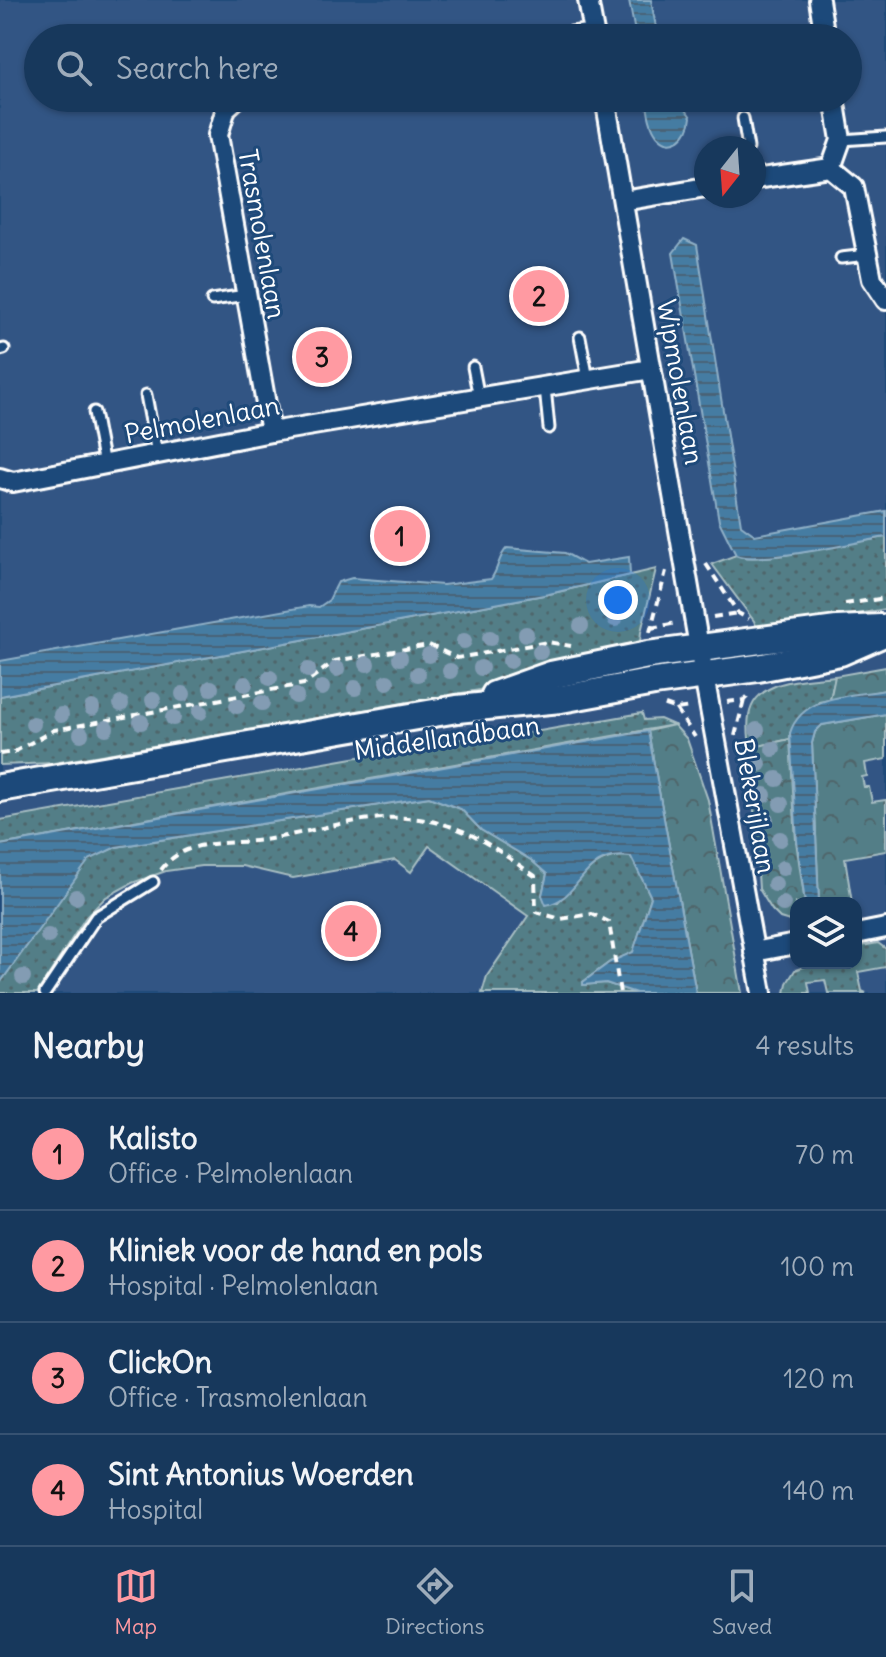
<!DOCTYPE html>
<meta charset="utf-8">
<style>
body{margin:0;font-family:Delius,sans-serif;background:#244365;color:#f1f3f6}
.controls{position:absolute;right:24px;bottom:24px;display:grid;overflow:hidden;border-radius:16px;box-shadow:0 2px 6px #0004}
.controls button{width:72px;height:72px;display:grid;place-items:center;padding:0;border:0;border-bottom:2px solid #365272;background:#17385c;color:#f1f3f6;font:40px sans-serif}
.compass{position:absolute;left:694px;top:136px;width:72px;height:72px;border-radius:50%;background:#17385c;box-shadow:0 2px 6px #0004;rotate:197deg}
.you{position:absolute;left:618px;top:600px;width:28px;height:28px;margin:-20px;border:6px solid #fff;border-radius:50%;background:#1a73e8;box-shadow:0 0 0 12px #1a73e833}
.badge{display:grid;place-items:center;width:52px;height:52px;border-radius:50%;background:#ff9aa2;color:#111;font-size:26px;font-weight:700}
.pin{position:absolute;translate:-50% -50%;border:4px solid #fff;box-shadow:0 2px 8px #0006}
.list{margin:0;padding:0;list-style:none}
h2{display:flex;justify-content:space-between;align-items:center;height:104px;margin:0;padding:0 32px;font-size:34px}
h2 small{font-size:26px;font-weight:400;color:#9eacbb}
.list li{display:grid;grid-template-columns:52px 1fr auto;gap:24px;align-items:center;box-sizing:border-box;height:112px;padding:0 32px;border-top:2px solid #365272}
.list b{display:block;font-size:30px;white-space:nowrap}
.list p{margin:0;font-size:26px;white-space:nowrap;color:#9eacbb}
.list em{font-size:26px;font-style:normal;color:#9eacbb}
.icon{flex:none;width:44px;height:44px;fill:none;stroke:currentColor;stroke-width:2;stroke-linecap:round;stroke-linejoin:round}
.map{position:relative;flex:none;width:886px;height:993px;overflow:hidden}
.search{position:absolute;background:#17385c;box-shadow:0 2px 6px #0004;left:24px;right:24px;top:24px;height:88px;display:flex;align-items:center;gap:20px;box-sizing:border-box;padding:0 28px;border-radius:44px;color:#9eacbb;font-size:30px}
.sheet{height:552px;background:#17385c}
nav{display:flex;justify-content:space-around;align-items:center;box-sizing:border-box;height:112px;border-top:2px solid #365272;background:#17385c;font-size:22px;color:#9eacbb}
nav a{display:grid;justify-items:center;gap:4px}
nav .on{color:#ff9aa2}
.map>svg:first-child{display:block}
</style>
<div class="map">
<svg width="886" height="993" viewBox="0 0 886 993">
<defs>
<pattern id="grass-dots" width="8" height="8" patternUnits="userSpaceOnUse" patternTransform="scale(2)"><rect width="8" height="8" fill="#527e87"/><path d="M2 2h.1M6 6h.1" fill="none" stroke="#4f656a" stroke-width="1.8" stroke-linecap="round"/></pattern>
<pattern id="forest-crowns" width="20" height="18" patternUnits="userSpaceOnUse" patternTransform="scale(2)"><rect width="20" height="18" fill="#527e87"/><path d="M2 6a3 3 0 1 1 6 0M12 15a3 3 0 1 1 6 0" fill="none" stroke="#4f656a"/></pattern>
<pattern id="water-rules" width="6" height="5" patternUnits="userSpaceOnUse" patternTransform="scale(2)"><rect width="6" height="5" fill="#457ba2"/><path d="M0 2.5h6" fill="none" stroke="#486477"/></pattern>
</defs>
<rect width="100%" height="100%" fill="#1f4a7a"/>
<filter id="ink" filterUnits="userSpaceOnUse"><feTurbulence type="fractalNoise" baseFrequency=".0125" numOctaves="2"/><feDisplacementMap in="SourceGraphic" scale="16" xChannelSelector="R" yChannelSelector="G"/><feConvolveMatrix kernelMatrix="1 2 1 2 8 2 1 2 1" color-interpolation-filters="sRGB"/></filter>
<g filter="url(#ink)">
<path fill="#335584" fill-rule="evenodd" d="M0 0H886V993H0ZM38 38H848V98H38ZM706 148H754V196H706ZM796 903H856V963H796Z"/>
<g fill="url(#grass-dots)" stroke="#a8bec3" stroke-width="2">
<path d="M886 537V609L758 631 754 621 712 564 736 555C756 565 858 541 886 537Z"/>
<path d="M656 569 641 632 639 652 491 688 54 763 0 765V696L549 594Z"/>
<path d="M835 676 830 700 819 702 790 733V739L750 748C749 738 747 726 749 716 755 678 805 680 835 676Z"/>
<path d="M642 713 644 720 660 719 674 725 0 845V820L461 739 523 734Z"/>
<path d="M429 797 461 809 481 830 531 860 547 874 542 895 557 903C580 879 596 851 632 857L651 897 633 953 610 962 583 982V985L606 983 636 993H482L487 976 528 916 429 846 411 872 395 860 293 878 242 866H201L166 871 132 883 106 897 86 917 37 993H0V983L89 859 116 847Z"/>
<path d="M878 943 886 949V967L858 972 862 991 866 993H828L825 980 808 982 810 993H785L787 983 795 970 815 963H856V947Z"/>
</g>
<g fill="url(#forest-crowns)" stroke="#a8bec3" stroke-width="2">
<path d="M886 667V690L830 700 835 676Z"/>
<path d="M886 714V759L865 763 867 776 862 777 864 787H869L872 802 886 800V851L845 858 852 903H819L812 743 815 732 822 725Z"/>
<path d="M674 725 687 739 708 800 742 993H696L648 731Z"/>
<path d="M790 739 796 841 805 903H796V923L780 918 772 910 759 889 750 748Z"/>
</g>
<g fill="url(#water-rules)" stroke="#8fb0c7" stroke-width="2">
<path d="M629 0H651L658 38H636Z"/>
<path d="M646 98H669L670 105 686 110 691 117C690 136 672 153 657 135 649 125 648 110 646 98Z"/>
<path d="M684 239 697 245 741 525 755 535 886 511V537C858 542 756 565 736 555L719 521 673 253Z"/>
<path d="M507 548 565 553 585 564 629 557 630 575 549 594 0 696V661L309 606 319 607 329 600 338 582 352 578 443 585 491 579C499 568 498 557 507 548Z"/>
<path d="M886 690V714L822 725 815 732 812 743 819 903H805L797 841 790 733C802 694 853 696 886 690Z"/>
<path d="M648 731 696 993H636L606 983 583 985V982L610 962 633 952 651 897 631 857C581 849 582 899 546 905L542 895 547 874 531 860 481 830 461 809 429 797 116 847 89 860 0 983V845Z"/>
</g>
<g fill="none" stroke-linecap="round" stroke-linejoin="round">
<defs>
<g id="service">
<path d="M743 118 748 148"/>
<path d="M841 140 886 137"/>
<path d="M841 258 867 255"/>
<path d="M212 300 246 295"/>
<path d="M580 337 588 379"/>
<path d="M0 350 4 349"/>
<path d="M473 367 479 398"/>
<path d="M545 387 549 428"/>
<path d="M146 395 157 454"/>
<path d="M94 412 104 465"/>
<path d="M45 993 96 917 153 882"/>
</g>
<g id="minor">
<path d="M588 0 595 38"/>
<path d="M819 0 825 38"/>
<path d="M561 38 594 33"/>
<path d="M237 98 226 108 218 135 271 432"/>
<path d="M605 98 704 676 762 993"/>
<path d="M831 168 841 140 834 98"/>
<path d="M754 179 831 168 854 187 872 279 886 300"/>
<path d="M623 201 706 187"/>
<path d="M0 478 13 482 271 432 651 369"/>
<path d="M856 934 886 928"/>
<path d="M754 952 796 944"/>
</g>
<g id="secondary">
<path d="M495 695 551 675 648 655 837 630 880 628"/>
<path d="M0 788 457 709 561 699 654 682 758 668 840 652 886 632"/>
</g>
</defs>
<use href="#service" stroke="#fff" stroke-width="15"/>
<use href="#minor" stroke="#fff" stroke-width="24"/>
<use href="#secondary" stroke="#fff" stroke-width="32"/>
<g stroke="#fff" stroke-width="4" stroke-dasharray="8 6" stroke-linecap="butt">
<path d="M706 564 738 613 749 619"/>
<path d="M845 604 886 598"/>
<path d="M713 617 738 613"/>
<path d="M651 628 676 623"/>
<path d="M650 632 666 571"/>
<path d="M727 702 744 700 751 693"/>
<path d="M665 705 676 709 691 707"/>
<path d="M676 709 695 737"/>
<path d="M503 730 530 727"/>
<path d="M735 736 744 700"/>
<path d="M0 754 14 752 54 730 304 684 335 661 429 645 457 658 548 642 571 646"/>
<path d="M161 870C185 837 228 845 263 840 323 831 377 807 439 823 476 832 504 855 535 876L536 912 561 919 592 914 609 922 620 993"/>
</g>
<use href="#service" stroke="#1f4a7a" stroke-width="9"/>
<use href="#minor" stroke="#1f4a7a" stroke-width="18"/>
<use href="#secondary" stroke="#1f4a7a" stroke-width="26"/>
</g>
<g fill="#839cb3">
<circle cx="615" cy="619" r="8"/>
<circle cx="581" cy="626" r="8"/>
<circle cx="526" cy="634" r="8"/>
<circle cx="490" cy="638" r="8"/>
<circle cx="464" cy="641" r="8"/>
<circle cx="540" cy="652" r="8"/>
<circle cx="429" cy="655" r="8"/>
<circle cx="400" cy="658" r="8"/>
<circle cx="510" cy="661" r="8"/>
<circle cx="367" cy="664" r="8"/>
<circle cx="481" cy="668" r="8"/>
<circle cx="337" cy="669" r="8"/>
<circle cx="308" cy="670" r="8"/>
<circle cx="450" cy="671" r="8"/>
<circle cx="418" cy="674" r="8"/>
<circle cx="270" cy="678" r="8"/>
<circle cx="387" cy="682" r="8"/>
<circle cx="245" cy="684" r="8"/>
<circle cx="211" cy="688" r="8"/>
<circle cx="322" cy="688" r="8"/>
<circle cx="355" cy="688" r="8"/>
<circle cx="183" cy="694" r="8"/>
<circle cx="296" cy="696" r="8"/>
<circle cx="153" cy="700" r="8"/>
<circle cx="262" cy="703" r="8"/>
<circle cx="121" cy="704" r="8"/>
<circle cx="237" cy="706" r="8"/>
<circle cx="92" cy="708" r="8"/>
<circle cx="200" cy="712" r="8"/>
<circle cx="61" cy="715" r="8"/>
<circle cx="173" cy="718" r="8"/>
<circle cx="141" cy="722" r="8"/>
<circle cx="33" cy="724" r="8"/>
<circle cx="106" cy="728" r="8"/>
<circle cx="757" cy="730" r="8"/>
<circle cx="81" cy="734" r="8"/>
<circle cx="773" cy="749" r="8"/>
<circle cx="759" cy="764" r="8"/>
<circle cx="777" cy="779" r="8"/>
<circle cx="764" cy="795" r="8"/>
<circle cx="781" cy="804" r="8"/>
<circle cx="766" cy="820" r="8"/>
<circle cx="780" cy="839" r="8"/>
<circle cx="783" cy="868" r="8"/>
<circle cx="775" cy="884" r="8"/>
<circle cx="76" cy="897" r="8"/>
<circle cx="783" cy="904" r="8"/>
<circle cx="48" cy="936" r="8"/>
<circle cx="23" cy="977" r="8"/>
</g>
</g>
<g text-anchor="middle" stroke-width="6" stroke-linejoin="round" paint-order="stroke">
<g font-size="26" fill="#fff" stroke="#1f4a7a">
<text transform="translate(262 234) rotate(80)" y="9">Trasmolenlaan</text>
<text transform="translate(680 382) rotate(80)" y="9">Wipmolenlaan</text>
<text transform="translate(202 420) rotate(-11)" y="9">Pelmolenlaan</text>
<text transform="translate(447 738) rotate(-8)" y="9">Middellandbaan</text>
<text transform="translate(755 806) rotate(80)" y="9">Blekerijlaan</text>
</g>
</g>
</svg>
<div class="controls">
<button><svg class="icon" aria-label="layers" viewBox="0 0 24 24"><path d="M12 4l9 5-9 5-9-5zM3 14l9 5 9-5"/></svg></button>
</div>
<svg class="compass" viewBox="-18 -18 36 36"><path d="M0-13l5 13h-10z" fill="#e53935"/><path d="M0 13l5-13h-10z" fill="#9eacbb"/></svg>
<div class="you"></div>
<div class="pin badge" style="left:400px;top:536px">1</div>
<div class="pin badge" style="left:539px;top:296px">2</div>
<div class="pin badge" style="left:322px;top:357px">3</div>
<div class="pin badge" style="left:351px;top:931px">4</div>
<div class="search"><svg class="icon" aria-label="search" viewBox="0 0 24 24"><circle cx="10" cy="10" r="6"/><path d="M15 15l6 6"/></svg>Search here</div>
</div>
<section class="sheet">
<h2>Nearby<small>4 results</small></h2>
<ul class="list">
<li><span class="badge">1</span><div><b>Kalisto</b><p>Office · Pelmolenlaan</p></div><em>70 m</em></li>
<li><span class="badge">2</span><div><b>Kliniek voor de hand en pols</b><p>Hospital · Pelmolenlaan</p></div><em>100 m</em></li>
<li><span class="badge">3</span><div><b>ClickOn</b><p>Office · Trasmolenlaan</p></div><em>120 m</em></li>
<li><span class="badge">4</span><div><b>Sint Antonius Woerden</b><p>Hospital</p></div><em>140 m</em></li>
</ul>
</section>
<nav>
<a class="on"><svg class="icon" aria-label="map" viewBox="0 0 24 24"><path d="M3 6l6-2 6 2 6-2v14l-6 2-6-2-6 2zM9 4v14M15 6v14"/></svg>Map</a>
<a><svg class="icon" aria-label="directions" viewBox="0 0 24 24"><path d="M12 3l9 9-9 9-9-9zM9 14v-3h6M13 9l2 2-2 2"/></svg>Directions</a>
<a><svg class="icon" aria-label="saved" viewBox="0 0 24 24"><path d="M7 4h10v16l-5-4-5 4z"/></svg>Saved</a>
</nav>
